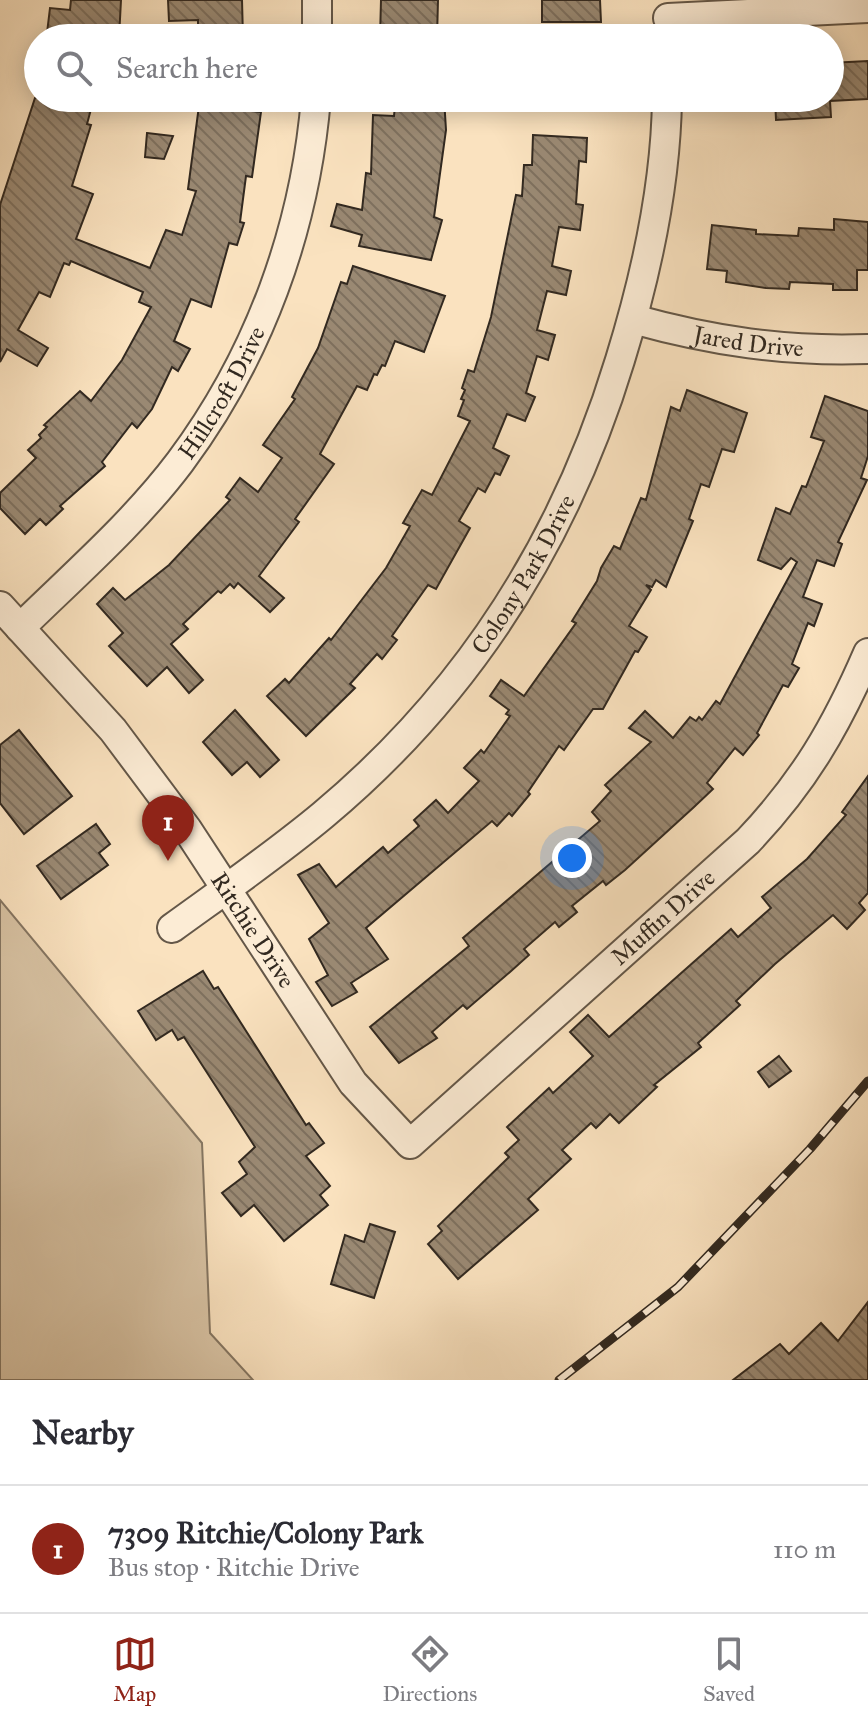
<!DOCTYPE html>
<meta charset="utf-8">
<style>
body{margin:0;font-family:"IM FELL Great Primer",serif;background:#f7f7f7;color:#2b2b33}
.you{position:absolute;left:572px;top:858px;width:28px;height:28px;margin:-20px;border:6px solid #fff;border-radius:50%;background:#1a73e8;box-shadow:0 0 0 12px #1a73e833}
.badge{display:grid;place-items:center;width:52px;height:52px;border-radius:50%;background:#8f2418;color:#fff;font-size:26px;font-weight:700}
.pin{position:absolute;translate:-50% -66px;filter:drop-shadow(0 2px 4px #0008)}
.pin::after{content:'';position:absolute;top:42px;width:28px;height:24px;background:inherit;clip-path:polygon(0 0,100% 0,50% 100%)}
.list{margin:0;padding:0;list-style:none}
h2{display:flex;justify-content:space-between;align-items:center;height:104px;margin:0;padding:0 32px;font-size:34px}
h2 small{font-size:26px;font-weight:400;color:#7c7c81}
.list li{display:grid;grid-template-columns:52px 1fr auto;gap:24px;align-items:center;box-sizing:border-box;height:128px;padding:0 32px;border-top:2px solid #e1e1e2}
.list b{display:block;font-size:30px;white-space:nowrap}
.list p{margin:0;font-size:26px;white-space:nowrap;color:#7c7c81}
.list em{font-size:26px;font-style:normal;color:#7c7c81}
.icon{flex:none;width:44px;height:44px;fill:none;stroke:currentColor;stroke-width:2;stroke-linecap:round;stroke-linejoin:round}
.map{position:relative;flex:none;width:868px;height:1380px;overflow:hidden}
.search{position:absolute;background:#fff;box-shadow:0 4px 20px #0003;left:24px;right:24px;top:24px;height:88px;display:flex;align-items:center;gap:20px;box-sizing:border-box;padding:0 28px;border-radius:44px;color:#7c7c81;font-size:30px}
.sheet{height:232px;background:#fff}
nav{display:flex;justify-content:space-around;align-items:center;box-sizing:border-box;height:112px;border-top:2px solid #e1e1e2;background:#fff;font-size:22px;color:#7c7c81}
nav a{display:grid;justify-items:center;gap:4px}
nav .on{color:#8f2418}
.map>svg:first-child{display:block}
</style>
<div class="map">
<svg width="868" height="1380" viewBox="0 0 868 1380">
<defs>
<pattern id="building-back-hatch" width="6" height="6" patternUnits="userSpaceOnUse" patternTransform="scale(2)"><rect width="6" height="6" fill="#9a8973"/><path d="M-1 5l2 2M0 0l6 6M5-1l2 2" fill="none" stroke="#7e705e"/></pattern>
</defs>
<rect width="100%" height="100%" fill="#fae2bf"/>
<filter id="stains"><feTurbulence type="fractalNoise" baseFrequency=".0025" numOctaves="4"/><feColorMatrix values="0 0 0 0 .2 0 0 0 0 .09 0 0 0 0 .02 0 0 0 .5 -.17"/></filter>
<radialGradient id="worn" r=".72"><stop offset=".6" stop-color="#630" stop-opacity="0"/><stop offset="1" stop-color="#630" stop-opacity=".3"/></radialGradient>
<path fill="#d8c3a4" stroke="#857662" stroke-width="2" d="M0 900 202 1143 210 1333 253 1380H0Z"/>
<g fill="url(#building-back-hatch)" stroke="#322920" stroke-width="2">
<path d="M71 0H121L119 38 47 33 50 8 70 10Z"/>
<path d="M168 0H242L243 38H198V20L169 21Z"/>
<path d="M381 0H438L437 38H380Z"/>
<path d="M542 0H600L601 22H542Z"/>
<path d="M868 61V99L830 101 831 117 776 120 775 98H830V63Z"/>
<path d="M35 98H94L87 124 91 125 72 186 93 194 76 239 150 268 166 230 182 235 196 191 188 189 200 98H242L241 110 261 112 252 177 246 176 240 222 244 223 237 245 229 243 211 307 191 299 174 341 190 349 178 371 172 367 152 409 137 428 132 423 102 462 105 466 60 506 63 509 46 525 40 519 25 534 0 508V493L36 458 28 450 41 438 39 435 47 427 44 425 80 391 91 401 122 360 151 307 139 302 143 292 71 261 69 265 64 263 50 297 39 292 18 330 48 348 37 366 7 349 0 362V205Z"/>
<path d="M402 98H444L446 130 434 217 442 220 431 260 359 246 362 235 331 226 337 204 362 210 366 173 371 174 373 115 394 116 395 106 402 107Z"/>
<path d="M147 133 173 136 164 159 145 157Z"/>
<path d="M533 135 587 138 586 162 579 161 576 204 583 205 580 230 559 227 552 266 571 271 566 295 547 291 537 330 555 335 548 360 537 356 526 393 535 397 525 421 507 414 493 448 509 456 500 475 495 473 485 492 478 488 459 521 470 528 436 589 428 585 392 636 397 640 382 659 377 654 350 684 355 688 306 736 267 696 285 679 289 683 329 638 331 640 386 568 410 526 403 523 422 490 432 495 470 421 458 416 464 400 461 399 465 390 462 388 468 370 474 372 491 317 516 195 522 196 524 165H532Z"/>
<path d="M834 219 868 222V270H857V290H833V284L790 282 789 289 766 288 726 282 727 271 707 269 712 225 756 230V234L798 236 799 228 834 230Z"/>
<path d="M353 266 445 296 424 352 395 341 385 366 382 365 377 375 374 374 367 390 357 386 320 454 334 464 295 519 299 522 259 576 284 598 270 612 238 583 234 588 230 584 221 593 218 591 183 624 188 629 171 644 203 680 189 693 167 667 147 686 109 646 123 633 97 604 113 588 125 600 169 565 230 500 226 497 240 478 258 492 282 458 263 445 295 399 292 397 318 348 341 282 347 284Z"/>
<path d="M687 390 747 413 734 452 722 449 709 487 701 484 689 519 693 521 666 587 656 580 652 587 646 585 651 590 629 626 647 637 638 652 635 651 603 709H593L564 750 559 746 528 792 530 794 512 816 509 813 497 826 492 821 366 928 388 959 351 983 357 992 332 1006 316 982 328 975 309 939 329 923 298 875 319 864 336 887 383 847 388 853 419 826 414 820 436 800 448 813 479 781 464 768 481 750 484 753 510 716 506 714 509 710 490 696 501 680 524 696 576 623 572 621 597 581 601 568 614 546 620 549 641 498 646 500 671 407 680 411Z"/>
<path d="M825 396 868 411V456L861 478 867 480 838 542 842 544 834 566 817 560 803 597 822 604 814 626 808 623 792 664 799 668 788 687 783 685 757 733 759 735 743 755 735 748 707 783 713 789 694 807 625 870 606 885 603 881 572 906 577 912 559 927 555 922 524 949 529 955 510 972 467 1009 463 1005 432 1032 437 1038 399 1063 370 1027 469 946 463 938 600 821 592 812 611 791 605 785 651 742 629 728 645 711 673 738 690 717 696 721 699 717 702 720 716 701 720 704 797 562 791 558 781 569 758 560 776 508 790 514 802 486 806 487 824 441 811 437Z"/>
<path d="M235 710 279 760 260 777 247 762 232 775 203 742Z"/>
<path d="M19 730 72 796 24 834 0 803V745Z"/>
<path d="M868 776V893L859 903 865 910 847 929 833 915 775 964 736 1001 740 1005 698 1043 701 1047 654 1085 657 1087 619 1123 610 1114 596 1128 591 1123 562 1150 571 1159 528 1199 538 1210 458 1279 428 1244 442 1231 438 1226 509 1157 505 1153 519 1140 507 1127 549 1088 553 1093 593 1056 570 1032 588 1015 609 1037 731 929 738 937 771 908 762 897 807 859 846 815 842 812Z"/>
<path d="M96 824 110 844 99 853 108 865 61 899 37 866Z"/>
<path d="M203 971 214 989 218 987 306 1125 309 1123 324 1143 306 1156 330 1186 320 1195 328 1205 284 1241 254 1205 241 1216 222 1193 247 1174 239 1162 255 1147 184 1037 178 1040 172 1030 156 1040 138 1011Z"/>
<path d="M779 1056 791 1071 769 1087 758 1072Z"/>
<path d="M370 1224 395 1232 374 1298 331 1284 345 1235 364 1242Z"/>
<path d="M868 1302V1380H733L780 1344 789 1354 821 1323 838 1341Z"/>
</g>
<g fill="none" stroke-linecap="round" stroke-linejoin="round">
<defs>
<g id="street">
<path d="M317 0V38"/>
<path d="M668 18 868 8"/>
<path id="s1" d="M633 319C712 341 786 352 868 349"/>
<path id="s2" d="M0 606 113 730 187 829 353 1083 410 1144 748 841C804 782 836 727 868 653"/>
<path id="s3" d="M20 628C74 575 134 523 180 462 259 356 305 230 316 98"/>
<path id="s4" d="M172 928C223 891 275 855 323 815 469 693 565 541 620 360 646 276 666 186 667 98"/>
</g>
</defs>
<use href="#street" stroke="#645748" stroke-width="32"/>
<use href="#street" stroke="#fcecd5" stroke-width="28"/>
<defs>
<path id="rail" d="M559 1380 678 1287 810 1149 868 1081"/>
</defs>
<use href="#rail" stroke="#322920" stroke-width="9"/>
<use href="#rail" stroke="#fcecd5" stroke-width="6" stroke-dasharray="18" stroke-linecap="butt"/>
</g>
<g text-anchor="middle" stroke-width="6" stroke-linejoin="round" paint-order="stroke">
<g font-size="24" fill="#322920" stroke="#fcecd5">
<text dy="8" stroke="none"><textPath href="#s1" startOffset="118">Jared Drive</textPath></text>
<text dy="8" stroke="none"><textPath href="#s3" startOffset="312">Hillcroft Drive</textPath></text>
<text dy="8" stroke="none"><textPath href="#s4" startOffset="504">Colony Park Drive</textPath></text>
<text dy="8" stroke="none"><textPath href="#s2" startOffset="1018">Muffin Drive</textPath></text>
<text dy="8" stroke="none"><textPath href="#s2" startOffset="412">Ritchie Drive</textPath></text>
</g>
</g>
<rect width="100%" height="100%" filter="url(#stains)"/>
<rect width="100%" height="100%" fill="url(#worn)"/>
</svg>
<div class="you"></div>
<div class="pin badge" style="left:168px;top:861px">1</div>
<div class="search"><svg class="icon" aria-label="search" viewBox="0 0 24 24"><circle cx="10" cy="10" r="6"/><path d="M15 15l6 6"/></svg>Search here</div>
</div>
<section class="sheet">
<h2>Nearby<small></small></h2>
<ul class="list">
<li><span class="badge">1</span><div><b>7309 Ritchie/Colony Park</b><p>Bus stop · Ritchie Drive</p></div><em>110 m</em></li>
</ul>
</section>
<nav>
<a class="on"><svg class="icon" aria-label="map" viewBox="0 0 24 24"><path d="M3 6l6-2 6 2 6-2v14l-6 2-6-2-6 2zM9 4v14M15 6v14"/></svg>Map</a>
<a><svg class="icon" aria-label="directions" viewBox="0 0 24 24"><path d="M12 3l9 9-9 9-9-9zM9 14v-3h6M13 9l2 2-2 2"/></svg>Directions</a>
<a><svg class="icon" aria-label="saved" viewBox="0 0 24 24"><path d="M7 4h10v16l-5-4-5 4z"/></svg>Saved</a>
</nav>
